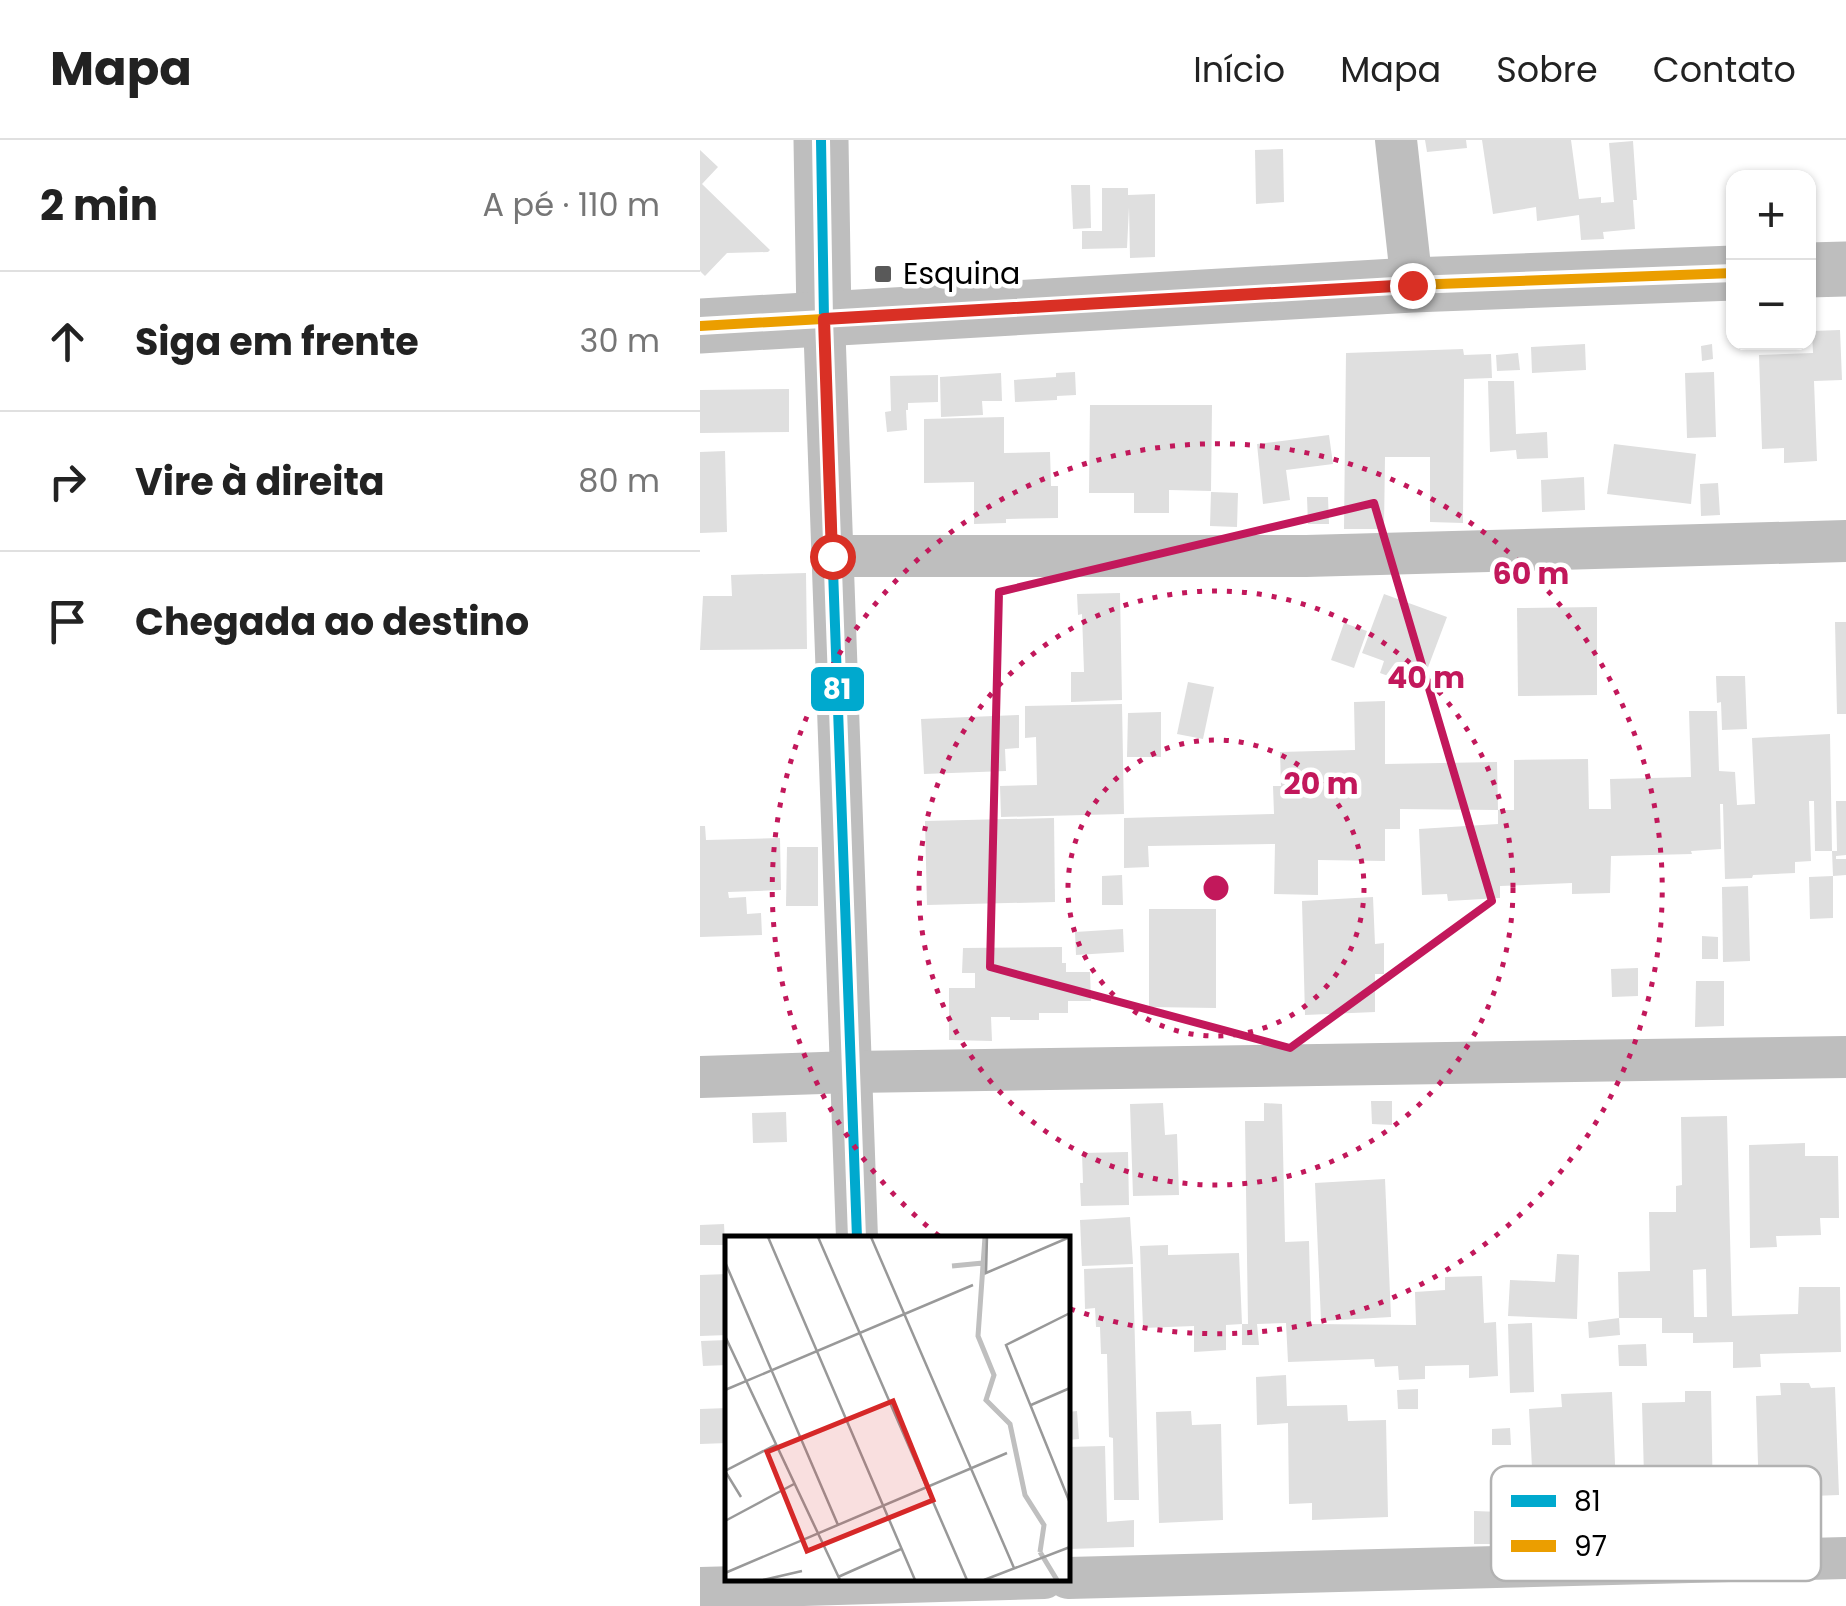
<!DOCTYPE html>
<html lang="pt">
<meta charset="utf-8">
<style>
body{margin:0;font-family:Poppins,sans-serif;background:#f6f6f6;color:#222}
.controls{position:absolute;right:30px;top:30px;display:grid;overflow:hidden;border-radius:20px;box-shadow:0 2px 8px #0004}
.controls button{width:90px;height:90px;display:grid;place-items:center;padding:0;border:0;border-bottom:2px solid #e0e0e0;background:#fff;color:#222;font:50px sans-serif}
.stop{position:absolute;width:30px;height:30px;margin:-22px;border:8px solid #d93025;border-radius:50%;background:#fff}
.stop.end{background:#d93025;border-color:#fff;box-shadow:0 2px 10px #0008}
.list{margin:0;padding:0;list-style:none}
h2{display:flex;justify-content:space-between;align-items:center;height:130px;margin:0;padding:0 40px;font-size:42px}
h2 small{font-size:32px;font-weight:400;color:#767676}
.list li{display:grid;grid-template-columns:65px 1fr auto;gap:30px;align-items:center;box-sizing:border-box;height:140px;padding:0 40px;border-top:2px solid #e0e0e0}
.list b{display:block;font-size:38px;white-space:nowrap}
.list em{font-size:32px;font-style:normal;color:#767676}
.icon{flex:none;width:55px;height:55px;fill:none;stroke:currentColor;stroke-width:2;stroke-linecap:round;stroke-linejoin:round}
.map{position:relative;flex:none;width:1146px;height:1466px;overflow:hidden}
header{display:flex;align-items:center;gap:60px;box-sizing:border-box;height:140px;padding:0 50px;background:#fff;border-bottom:2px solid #e0e0e0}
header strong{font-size:48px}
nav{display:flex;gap:55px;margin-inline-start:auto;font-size:35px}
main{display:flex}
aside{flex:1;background:#fff}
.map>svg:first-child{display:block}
</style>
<header>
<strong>Mapa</strong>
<nav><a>Início</a><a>Mapa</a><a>Sobre</a><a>Contato</a></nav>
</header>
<main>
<aside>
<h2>2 min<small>A pé · 110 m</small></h2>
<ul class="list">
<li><svg class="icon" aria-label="ahead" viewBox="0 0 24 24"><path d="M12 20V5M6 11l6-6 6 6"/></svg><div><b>Siga em frente</b></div><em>30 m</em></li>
<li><svg class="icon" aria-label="right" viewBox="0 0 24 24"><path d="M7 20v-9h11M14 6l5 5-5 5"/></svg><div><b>Vire à direita</b></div><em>80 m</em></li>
<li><svg class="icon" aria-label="arrive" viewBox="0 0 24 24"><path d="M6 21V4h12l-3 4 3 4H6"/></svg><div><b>Chegada ao destino</b></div></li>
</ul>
</aside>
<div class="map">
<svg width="1146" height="1466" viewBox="0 0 1146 1466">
<rect width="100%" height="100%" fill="#fff"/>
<g fill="#dfdfdf" fill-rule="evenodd">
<path d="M725 0H766L767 8 727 12Z"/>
<path d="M782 0H871L879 59 901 57V63L914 62 909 3 933 1 937 60H933L935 89 903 92 904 99 881 100 879 75 837 81 836 67 793 74Z"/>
<path d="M583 9 584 62 556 64 555 10Z"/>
<path d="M0 10 18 27 2 44 70 110 68 112 27 113 5 136 0 131Z"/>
<path d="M371 45H390L391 88 373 89Z"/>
<path d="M402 48H428V55L455 54V117L430 118 429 67 427 108 382 109V91H402Z"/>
<path d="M1140 190 1142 240 1114 241 1117 321 1084 323V308L1062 309 1059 215 1113 213 1112 191Z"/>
<path d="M885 204 886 230 832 233 831 207Z"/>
<path d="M1012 204 1013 219 1002 221 1001 206Z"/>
<path d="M763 209 764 215 791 214 792 238 764 239 763 383 730 382V317H685L684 389H644L646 213Z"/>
<path d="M818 213 820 230 797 231 796 215Z"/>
<path d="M375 232 376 255 357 256V260L315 262 314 240 356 237V233Z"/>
<path d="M1014 232 1016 297 987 298 985 233Z"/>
<path d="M301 233 302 261H282L283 275 241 277 240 237Z"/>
<path d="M238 235V262L208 263V270H206L207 290 187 292 185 272 191 271 190 236Z"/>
<path d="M788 241H814L816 294 847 292 848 318 817 319 816 310 790 312Z"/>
<path d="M89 249V292L0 293V250Z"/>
<path d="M390 265H512L511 351 469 350V373H434V353H389Z"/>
<path d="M304 277V313L350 312 351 346H358V378L306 379V383L274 384V342L224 343V279Z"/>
<path d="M629 295 633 324 586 330 590 360 563 364 557 304Z"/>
<path d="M914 304 996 314 991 364 907 354Z"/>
<path d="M25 311 27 392 0 393V312Z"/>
<path d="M884 337 885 370 842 372 841 340Z"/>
<path d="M1018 343 1020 375 1001 376 1000 344Z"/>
<path d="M511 352 538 353 537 387 510 386Z"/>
<path d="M607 357H628L629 384H608Z"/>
<path d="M106 433 107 509 0 510 3 456H32L31 435Z"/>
<path d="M420 453 422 560 371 562V532H384L382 474 378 475 377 454Z"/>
<path d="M684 454 747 477 724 538 713 533 710 544 680 533 684 521 662 513Z"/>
<path d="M897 467V555L818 556 817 468Z"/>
<path d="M1135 482H1146V574H1137Z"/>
<path d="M644 483 667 491 654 528 631 520Z"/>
<path d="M1016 536H1045L1047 589 1022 590 1021 562 1017 563Z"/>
<path d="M488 542 514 547 503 599 477 594Z"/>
<path d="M685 561V624L797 622 798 670 700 669V689H685V721L618 720V755L574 754 575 704 448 706 449 727 424 728V678L574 674 573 646H581L580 612 655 610 654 562Z"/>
<path d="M422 564 424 674 301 677 300 646 337 645 336 597 325 598V566Z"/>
<path d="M989 571H1017L1019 631 1035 632 1037 665 1055 664 1052 598 1130 594 1132 711H1137L1136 661H1146V715L1136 716V719H1146V735L1133 736 1132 711H1115L1114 661H1109L1111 721 1095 722V733L1053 735 1052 738 1025 739 1023 664H1020L1021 709 991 711 992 714 911 716 910 753 872 754V743L800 746V758L748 761 747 754 722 755 719 689 798 684V670H814V620L888 619 889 669H911L910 639 991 637Z"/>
<path d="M461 572V617H427L428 573Z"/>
<path d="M319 575V608L305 609 306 631 224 634 221 579Z"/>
<path d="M354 678 355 762 227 765 225 681Z"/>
<path d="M0 686H5L6 700 80 698 81 750 28 752 29 758 46 757 47 774 61 773 62 795 0 797Z"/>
<path d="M87 707H118V766H86Z"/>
<path d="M422 735 423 765H402V736Z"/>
<path d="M1133 736V778L1110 779 1109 737Z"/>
<path d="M1048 746 1050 821 1023 822 1022 747Z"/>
<path d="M673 757 675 804 684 803V834H675V872L605 875 602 761Z"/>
<path d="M449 769H516V868L449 867Z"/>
<path d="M423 789 424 812 376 815 375 792Z"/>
<path d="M1002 796 1018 797V819H1002Z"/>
<path d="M362 807V823H366V832H390L391 861H368V873H339V880H310V877H291L292 901 249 900V848H275V833H262L263 808Z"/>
<path d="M938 828V856L912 857 911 829Z"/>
<path d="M996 841H1024V886L995 887Z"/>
<path d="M671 961H692V985L672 984Z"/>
<path d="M463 963 465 995 477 994 479 1055 433 1056 430 964Z"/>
<path d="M564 963 582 964 585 1102 609 1101 611 1184 716 1185 715 1152 745 1150V1137L782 1136 784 1183 796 1182 798 1236 769 1238V1225L725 1226V1239L699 1240 698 1226 675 1227 674 1219 588 1222 586 1183 557 1184 559 1205H542V1184H548L545 981H564Z"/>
<path d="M86 972 87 1002 53 1003 52 973Z"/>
<path d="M1027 976 1032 1176 1098 1174 1099 1147H1140L1141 1212 1060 1214 1061 1227 1033 1228V1202L993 1203V1193H962V1178H919L918 1132 950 1131 949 1072H976V1046L982 1045 981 977ZM1006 1129 1007 1177H994L993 1130Z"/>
<path d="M1105 1003V1016H1138L1139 1078H1120L1121 1095 1076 1096 1077 1107 1050 1108 1049 1005Z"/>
<path d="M428 1012 429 1065 381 1066 380 1043H383L382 1013Z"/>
<path d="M685 1039 691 1177 621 1181 615 1043Z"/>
<path d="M430 1077 433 1124 382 1126 380 1080Z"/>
<path d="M24 1084 25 1105H0V1085Z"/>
<path d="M468 1105V1115L539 1113 542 1184 526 1185V1210L494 1212V1186L443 1188 440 1106Z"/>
<path d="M857 1114 879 1115 877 1179 808 1176 810 1140 855 1142Z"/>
<path d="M433 1127 439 1360H414L413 1298 409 1297 407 1214H401L400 1187H396L395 1168 385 1169 384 1129Z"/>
<path d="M28 1134V1195L0 1196V1135Z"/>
<path d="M919 1178 920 1195 889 1198 888 1182Z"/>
<path d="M832 1183 834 1252 810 1253 808 1184Z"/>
<path d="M28 1200V1225L3 1226 1 1201Z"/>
<path d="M946 1204 947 1226H919L918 1205Z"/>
<path d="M586 1235 587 1266 647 1265 648 1281 686 1280 688 1377 612 1380V1363L589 1364 588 1283 557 1285 556 1237Z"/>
<path d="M1080 1243H1109L1111 1248 1135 1247 1139 1355 1059 1358 1056 1256 1081 1255Z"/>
<path d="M718 1249V1269H698L697 1250Z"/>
<path d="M985 1251H1011L1013 1364H981V1372L945 1373 942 1263 985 1262Z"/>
<path d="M912 1252 917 1371 862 1373 861 1366 834 1367 829 1269 862 1267 861 1254Z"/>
<path d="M28 1268V1303L0 1304V1269Z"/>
<path d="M377 1271 379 1299 368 1300V1272Z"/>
<path d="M491 1271 492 1285 521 1284 523 1380 459 1383 456 1272Z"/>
<path d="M810 1288 811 1305H792V1289Z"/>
<path d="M405 1306 407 1382 434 1380V1407L368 1409V1307Z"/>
<path d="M801 1358H813V1404H774V1371L801 1372Z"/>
</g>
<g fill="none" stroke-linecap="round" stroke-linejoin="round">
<g stroke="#bebebe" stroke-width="42">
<path d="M696 0 712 145"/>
<path d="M124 179 157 1098"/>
<path d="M132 416H606L1146 401"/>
<path d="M0 937 152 932 1146 917"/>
<path d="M368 1438 1146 1418"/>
<path d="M0 1448 344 1438"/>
</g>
<g stroke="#bebebe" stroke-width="55">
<path d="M121 0 124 179"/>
<path d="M1108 130 1146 129"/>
<path d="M0 186 712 145 1034 133"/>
</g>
<defs>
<path id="bus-1" d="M121 0 124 179 157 1098"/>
<path id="bus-2" d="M0 186 712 145 1034 133"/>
</defs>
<use href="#bus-1" stroke="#fff" stroke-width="18"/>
<use href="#bus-2" stroke="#fff" stroke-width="18"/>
<use href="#bus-1" stroke="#00a9ce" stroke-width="10"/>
<use href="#bus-2" stroke="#eb9e00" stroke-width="10"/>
</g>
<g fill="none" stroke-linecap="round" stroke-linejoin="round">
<path stroke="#d93025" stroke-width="12" d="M132 416 124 179 712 145"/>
</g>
<path fill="none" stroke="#c2185b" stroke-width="8" stroke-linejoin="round" d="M674 363 792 761 590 908 290 827 299 452Z"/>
<g fill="none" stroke="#c2185b" stroke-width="5" stroke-dasharray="5 10">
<circle cx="516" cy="748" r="148"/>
<circle cx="516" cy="748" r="297"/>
<path d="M239 1096A445 445 0 1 1 371 1169"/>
</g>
<rect fill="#595959" stroke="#fff" stroke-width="4" x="173" y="124" width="20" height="20" rx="5"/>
<g text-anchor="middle" stroke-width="9" stroke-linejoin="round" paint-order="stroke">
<g font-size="30" fill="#000" stroke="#fff" text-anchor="start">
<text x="203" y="144">Esquina</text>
</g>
</g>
<g transform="translate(25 1096)">
<rect width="345" height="345" fill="#fff"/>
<path fill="none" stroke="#bfbfbf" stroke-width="5" d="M260 1 253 100 269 139 261 164 285 188 300 259 319 289 315 316M227 30 258 27M315 316 332 344"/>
<path fill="none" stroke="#999" stroke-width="2.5" d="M43 1 190 344M93 1 242 344M146 1 289 332M262 1 261 37 345 1M0 26 113 289M345 77 281 109 345 267M0 100 115 344M0 154 248 49M306 169 345 152M16 261 0 235 52 208M0 285 69 248M0 337 282 217M113 341 176 313M38 344 77 335M259 344 345 311"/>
<path fill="#d62828" fill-opacity="0.15" stroke="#d62828" stroke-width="5" d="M168 165 208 264 82 315 42 216Z"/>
<rect width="345" height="345" fill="none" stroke="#000" stroke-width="5"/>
</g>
<rect x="791" y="1326" width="330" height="115" rx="15" fill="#fff" stroke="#b2b2b2" stroke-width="2.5"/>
<rect x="811" y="1355" width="45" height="12" fill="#00a9ce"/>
<rect x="811" y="1400" width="45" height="12" fill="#eb9e00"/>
<g font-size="28" fill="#000">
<text x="874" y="1371">81</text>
<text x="874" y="1416">97</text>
</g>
<circle cx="516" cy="748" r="15" fill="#c2185b" stroke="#fff" stroke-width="5"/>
<g font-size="30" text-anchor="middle" font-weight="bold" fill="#c2185b" stroke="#fff" stroke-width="9" stroke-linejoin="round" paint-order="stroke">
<text x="831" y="444">60 m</text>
<text x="726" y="548">40 m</text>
<text x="621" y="654">20 m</text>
</g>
<rect stroke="#fff" stroke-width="4" x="109" y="525" width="57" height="48" rx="10" fill="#00a9ce"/>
<g font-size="28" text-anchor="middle" font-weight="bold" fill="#fff">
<text x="137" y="559">81</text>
</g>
</svg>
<div class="controls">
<button>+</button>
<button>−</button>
</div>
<div class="stop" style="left:132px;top:416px"></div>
<div class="stop end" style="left:712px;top:145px"></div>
</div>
</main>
